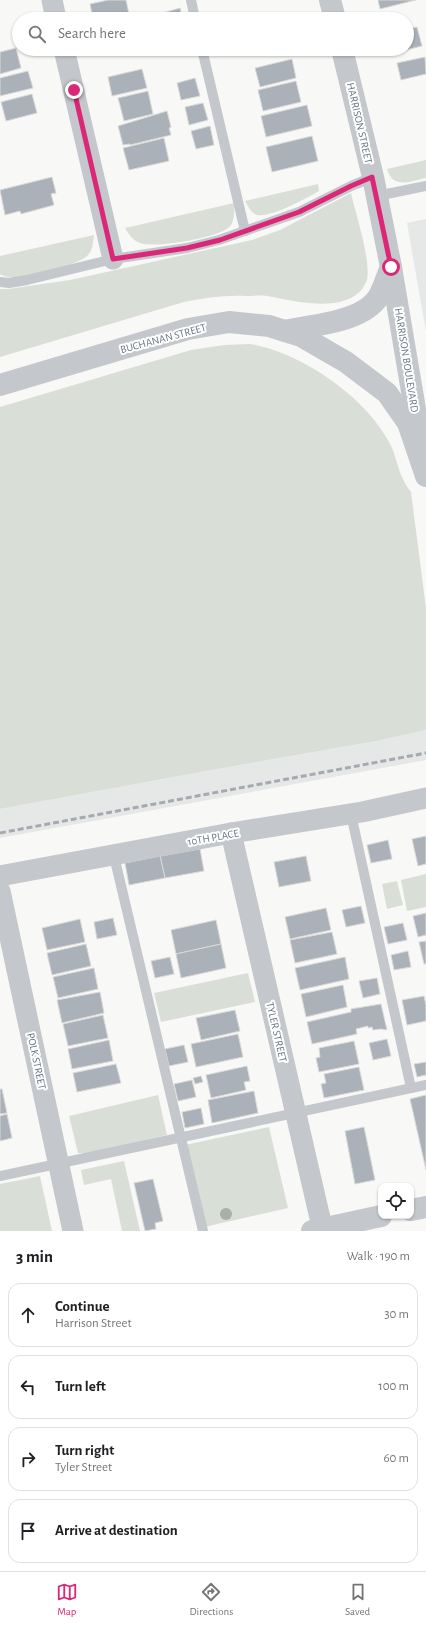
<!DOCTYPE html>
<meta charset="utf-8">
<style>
body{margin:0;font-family:"Alegreya Sans",sans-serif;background:#f2f2f2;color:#202124}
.controls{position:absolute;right:12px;bottom:12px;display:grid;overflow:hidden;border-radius:8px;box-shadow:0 1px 3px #0004}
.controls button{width:36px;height:36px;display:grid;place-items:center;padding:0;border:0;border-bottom:1px solid #e0e0e0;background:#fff;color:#202124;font:20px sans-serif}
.stop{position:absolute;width:12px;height:12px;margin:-9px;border:3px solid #db2777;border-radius:50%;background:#fff}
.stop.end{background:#db2777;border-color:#fff;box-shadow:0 1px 4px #0008}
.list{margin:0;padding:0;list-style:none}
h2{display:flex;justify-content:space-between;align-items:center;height:52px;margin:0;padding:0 16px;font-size:17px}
h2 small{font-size:13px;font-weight:400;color:#757577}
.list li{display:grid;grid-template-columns:26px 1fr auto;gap:12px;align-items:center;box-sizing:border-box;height:64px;margin:0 8px 8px;padding:0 8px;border:1px solid #e0e0e0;border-radius:12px}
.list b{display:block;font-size:15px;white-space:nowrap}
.list p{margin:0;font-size:13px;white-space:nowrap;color:#757577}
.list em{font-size:13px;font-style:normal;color:#757577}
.icon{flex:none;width:22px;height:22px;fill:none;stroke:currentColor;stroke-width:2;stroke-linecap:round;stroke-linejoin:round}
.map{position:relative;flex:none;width:426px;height:1231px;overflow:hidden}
.search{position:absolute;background:#fff;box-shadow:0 1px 3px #0004;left:12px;right:12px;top:12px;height:44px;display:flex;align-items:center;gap:10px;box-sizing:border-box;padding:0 14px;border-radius:22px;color:#757577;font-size:15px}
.sheet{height:340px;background:#fff}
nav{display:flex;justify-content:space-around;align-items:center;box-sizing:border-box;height:56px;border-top:1px solid #e0e0e0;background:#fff;font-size:11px;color:#757577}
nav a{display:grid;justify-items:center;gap:2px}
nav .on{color:#db2777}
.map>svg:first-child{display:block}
</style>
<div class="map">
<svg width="426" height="1231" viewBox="0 0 426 1231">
<rect width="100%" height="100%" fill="#f8f8f6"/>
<g fill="#e6e7e7">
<path d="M426 219V332L407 223Z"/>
<path d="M426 730V760L0 838V809L212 770 377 741Z"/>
</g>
<g fill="#d9dfd7">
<path d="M426 160V178C411 181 393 190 387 169Z"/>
<path d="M318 184 319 191C307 198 271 218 257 215 251 213 248 206 245 201Z"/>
<path d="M351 193C356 215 371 260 367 280 366 283 364 285 363 288 344 314 293 301 267 296 260 295 252 296 245 296 225 295 204 298 184 302L0 357V289H8L70 280 252 240 280 230Z"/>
<path d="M234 203C234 211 235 218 231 225 225 237 153 249 140 243 132 240 129 234 125 228Z"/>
<path d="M94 235C93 242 93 250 88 255 81 264 34 275 21 277 14 278 6 278 0 274V256Z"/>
<path d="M250 344C300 352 365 396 389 442 396 454 397 468 403 479 405 484 408 488 411 492L426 608V730L377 741 212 770 0 809V407L191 350 224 345Z"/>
<path d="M426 874V907L407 911 401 880Z"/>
<path d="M397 881 403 905 387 909 382 884Z"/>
<path d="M248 973 255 1002 161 1022 154 993Z"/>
<path d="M158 1095 167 1135 90 1153H78L69 1116Z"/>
<path d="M269 1127 288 1208 204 1227 185 1145Z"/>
<path d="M124 1161 140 1231H122L111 1179 84 1185 81 1170Z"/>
<path d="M40 1176 52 1231H0V1184Z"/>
</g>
<g fill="#abb1b8" stroke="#dadad8">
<path d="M108 0H126L129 14 110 19H93L90 4Z"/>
<path d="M378 0H416L380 9Z"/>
<path d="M180 8 183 19H160L159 14Z"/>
<path d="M417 27 422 46 390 54 389 49H407V29Z"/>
<path d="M16 48 21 68 0 74V52Z"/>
<path d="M425 57 426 74 401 80 397 63Z"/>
<path d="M292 59 296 78 260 87 255 68Z"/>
<path d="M142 69 147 88 112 96 108 77Z"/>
<path d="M28 71 33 88 0 96V78Z"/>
<path d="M195 78 200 96 181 100 177 83Z"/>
<path d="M296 81 301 102 263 111 258 90Z"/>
<path d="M148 91 153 114 124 121 118 98Z"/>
<path d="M32 94 37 113 6 121 1 102Z"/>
<path d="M203 103 208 120 189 125 185 107Z"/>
<path d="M307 105 312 126 266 137 261 116Z"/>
<path d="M167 111 171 127 169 128 171 135 130 145V144L123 145 118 126Z"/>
<path d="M210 126 214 145 196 149 191 131Z"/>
<path d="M312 136 318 161 272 172 266 147Z"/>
<path d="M164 138 169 161 129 170 123 148Z"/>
<path d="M52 177 56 193 51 194 54 205 21 214 20 211 5 215 0 190Z"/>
<path d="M426 836V864L418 866 412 839Z"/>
<path d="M388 840 392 859 371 863 367 845Z"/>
<path d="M200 849 204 871 165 878 160 856Z"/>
<path d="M160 856 165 878 129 885 125 863Z"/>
<path d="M306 856 311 881 279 887 274 862Z"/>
<path d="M361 906 365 923 346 927 342 910Z"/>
<path d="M326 908 331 930 290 939 285 917Z"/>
<path d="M426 913V935L418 937 413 916Z"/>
<path d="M113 918 117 935 97 939 94 922Z"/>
<path d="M80 919 85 942 47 950 42 928Z"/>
<path d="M216 920 221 944 176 954 171 930Z"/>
<path d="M403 923 407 940 388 944 384 927Z"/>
<path d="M332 932 337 954 295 963 290 940Z"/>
<path d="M426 941V964H424L419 942Z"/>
<path d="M86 944 91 966 52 975 47 953Z"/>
<path d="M221 944 226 968 181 978 176 954Z"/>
<path d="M408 951 411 967 394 970 391 955Z"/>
<path d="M170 957 174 974 155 978 151 961Z"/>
<path d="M345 957 349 979 300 990 295 968Z"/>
<path d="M94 968 98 989 58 998 53 977Z"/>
<path d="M377 978 380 994 363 998 359 981Z"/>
<path d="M343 985 347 1007 306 1017 301 994Z"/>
<path d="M100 992 104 1013 62 1023 57 1000Z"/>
<path d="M424 996 426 1005V1021L407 1025 402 1000Z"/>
<path d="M381 1004 387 1030 381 1029 373 1030 372 1027 368 1028V1026L356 1029 357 1034 312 1044 307 1022 351 1012V1009Z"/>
<path d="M235 1010 240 1031 201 1040 196 1018Z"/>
<path d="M103 1015 108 1038 68 1046 63 1024Z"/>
<path d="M238 1034 243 1057 196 1067 191 1044Z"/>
<path d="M387 1039 391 1056 373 1060 369 1043Z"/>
<path d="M109 1040 113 1061 72 1069 68 1049Z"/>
<path d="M354 1041 359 1064 319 1072 316 1058 320 1057 319 1048Z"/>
<path d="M184 1045 188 1062 169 1066 165 1049Z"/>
<path d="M426 1062V1075L417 1077 414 1064Z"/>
<path d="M116 1064 121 1083 77 1092 73 1073Z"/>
<path d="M247 1066 250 1081 244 1082 246 1090 211 1098 206 1075Z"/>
<path d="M359 1067 364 1090 324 1098 321 1084 326 1083 324 1074Z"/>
<path d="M201 1076 203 1082 195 1084 193 1078Z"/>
<path d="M192 1080 196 1097 178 1101 174 1084Z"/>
<path d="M0 1089H2L7 1113 0 1114Z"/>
<path d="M254 1091 258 1113 212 1123 208 1100Z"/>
<path d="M426 1095V1170L410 1099Z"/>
<path d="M201 1108 204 1124 185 1128 182 1112Z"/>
<path d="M7 1114 12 1138 0 1141V1116Z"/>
<path d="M364 1127 375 1180 355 1184 345 1131Z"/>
<path d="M153 1179 163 1221 155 1223 156 1229 145 1231 134 1183Z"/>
</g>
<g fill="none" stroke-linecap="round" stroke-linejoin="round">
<g stroke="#c4c7cb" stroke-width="10">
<path d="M191 0 195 19"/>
<path d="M202 49 245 231"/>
<path d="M377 196 426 186"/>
<path d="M0 282 9 283 27 280 113 259 187 248 219 240 299 212 351 186 373 177"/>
<path d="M351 814 411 1088"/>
<path d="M114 856 203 1231"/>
<path d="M0 1176 426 1085"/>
</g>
<g stroke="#c4c7cb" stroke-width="21">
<path d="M52 0 56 19"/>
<path d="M64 49 113 259"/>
<path d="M231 833 323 1231"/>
<path d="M0 876 231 833 362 812 426 798"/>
<path d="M0 891 73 1231"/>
</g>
<g stroke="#c4c7cb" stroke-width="22">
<path d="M330 0 335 19"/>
<path d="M342 49 373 177 391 267 419 433"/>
<path d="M285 331C313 325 364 322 379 296 384 287 387 276 391 267"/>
<path d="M0 385 188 329 229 322 269 326 301 336 346 362 387 393 408 423 426 476"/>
<path d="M411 1210 426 1207"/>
<path d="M312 1231 381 1216"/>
</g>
<path stroke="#a5aab0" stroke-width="3" stroke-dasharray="6 3" stroke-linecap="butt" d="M0 833 426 753"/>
</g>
<circle fill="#a7b2a5" cx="226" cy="1214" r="6"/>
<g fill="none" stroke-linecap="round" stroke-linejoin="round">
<path stroke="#db2777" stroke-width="5" d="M74 90 113 259 187 248 220 240 299 212 351 186 372 177 391 267"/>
</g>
<g text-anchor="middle" stroke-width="4" stroke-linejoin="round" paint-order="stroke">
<g font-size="11" fill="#697585" stroke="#fff">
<text transform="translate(360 123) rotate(77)" y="4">HARRISON STREET</text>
<text transform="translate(163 338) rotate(-15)" y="4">BUCHANAN STREET</text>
<text transform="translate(407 360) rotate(81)" y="4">HARRISON BOULEVARD</text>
<text transform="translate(213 837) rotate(-10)" y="4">10TH PLACE</text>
<text transform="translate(277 1032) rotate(77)" y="4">TYLER STREET</text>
<text transform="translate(37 1061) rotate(78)" y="4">POLK STREET</text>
</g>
</g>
</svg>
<div class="controls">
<button><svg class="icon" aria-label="locate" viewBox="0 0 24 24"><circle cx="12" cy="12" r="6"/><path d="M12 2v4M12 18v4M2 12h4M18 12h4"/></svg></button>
</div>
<div class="stop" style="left:391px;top:267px"></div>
<div class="stop end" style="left:74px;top:90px"></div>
<div class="search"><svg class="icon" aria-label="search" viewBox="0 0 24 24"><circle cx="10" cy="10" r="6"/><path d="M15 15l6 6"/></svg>Search here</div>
</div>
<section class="sheet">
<h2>3 min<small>Walk · 190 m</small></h2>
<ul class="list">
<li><svg class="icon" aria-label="ahead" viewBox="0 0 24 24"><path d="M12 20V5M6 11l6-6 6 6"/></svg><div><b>Continue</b><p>Harrison Street</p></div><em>30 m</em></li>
<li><svg class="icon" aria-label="left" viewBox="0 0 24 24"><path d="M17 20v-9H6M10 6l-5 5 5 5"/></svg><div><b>Turn left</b></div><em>100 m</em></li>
<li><svg class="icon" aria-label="right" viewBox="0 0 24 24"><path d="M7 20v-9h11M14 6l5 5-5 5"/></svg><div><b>Turn right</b><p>Tyler Street</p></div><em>60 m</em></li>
<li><svg class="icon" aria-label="arrive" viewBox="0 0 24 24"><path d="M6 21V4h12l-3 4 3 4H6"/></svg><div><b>Arrive at destination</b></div></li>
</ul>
</section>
<nav>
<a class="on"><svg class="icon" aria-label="map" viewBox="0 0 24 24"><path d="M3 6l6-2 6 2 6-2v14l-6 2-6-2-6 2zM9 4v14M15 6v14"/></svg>Map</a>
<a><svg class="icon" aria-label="directions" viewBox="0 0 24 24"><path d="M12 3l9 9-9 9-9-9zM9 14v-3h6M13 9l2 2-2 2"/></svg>Directions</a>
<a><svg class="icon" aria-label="saved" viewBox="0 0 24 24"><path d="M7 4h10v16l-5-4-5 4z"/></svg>Saved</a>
</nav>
